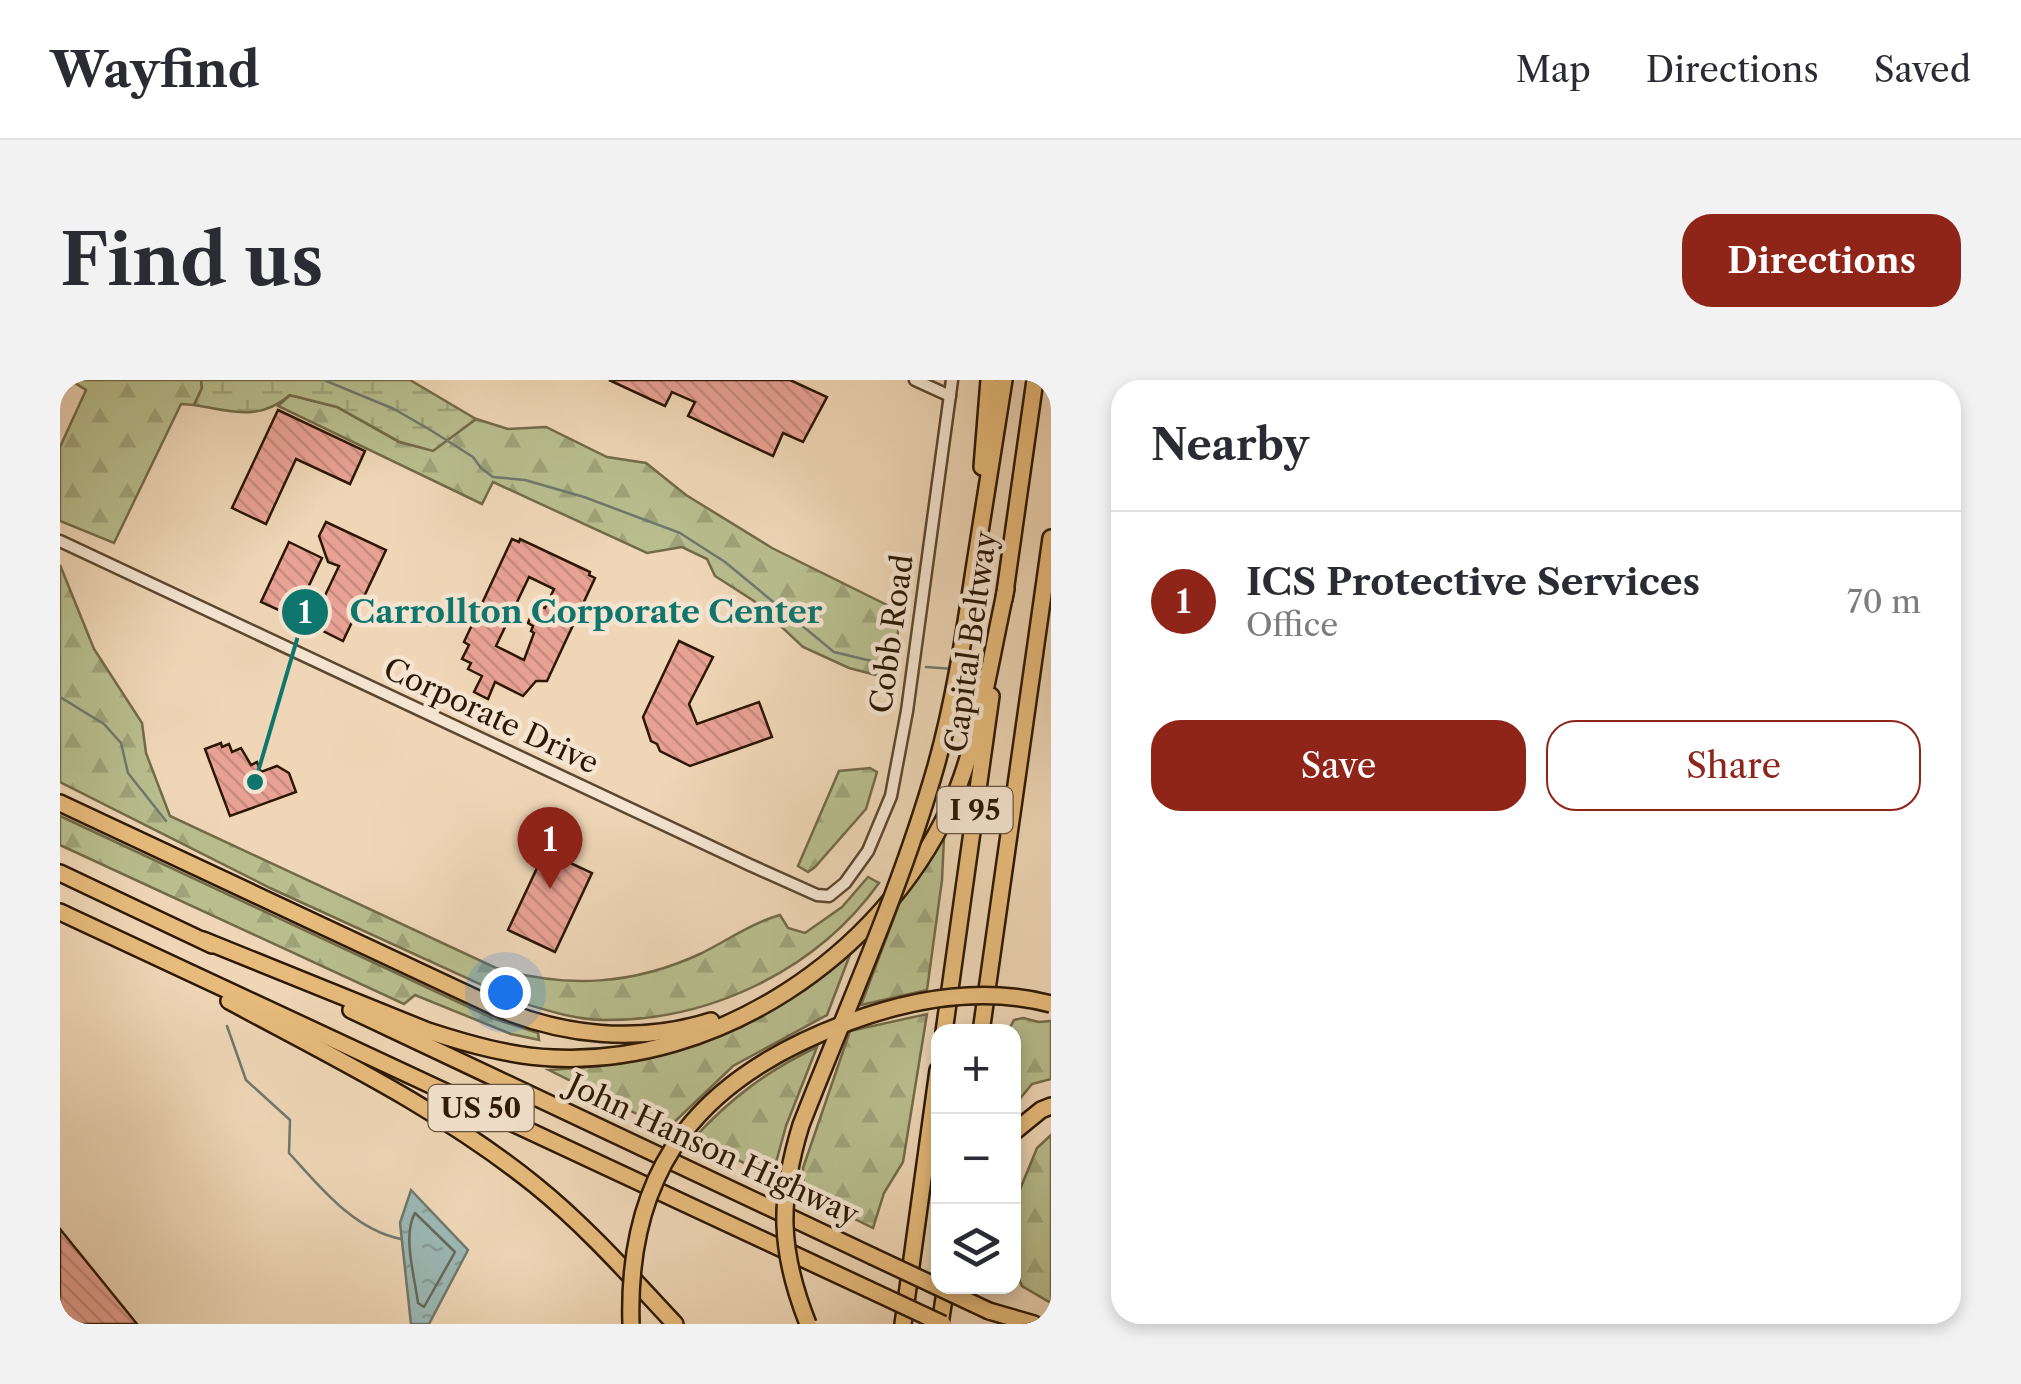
<!DOCTYPE html>
<meta charset="utf-8">
<style>
body{margin:0;font-family:"Libre Caslon Text",serif;background:#f2f2f3;color:#2b2b33}
.controls{position:absolute;right:30px;bottom:30px;display:grid;overflow:hidden;border-radius:20px;box-shadow:0 5px 15px #0003}
.controls button{width:90px;height:90px;display:grid;place-items:center;padding:0;border:0;border-bottom:2px solid #e1e1e2;background:#fff;color:#2b2b33;font:50px sans-serif}
.you{position:absolute;left:445px;top:612px;width:35px;height:35px;margin:-25px;border:8px solid #fff;border-radius:50%;background:#1a73e8;box-shadow:0 0 0 15px #1a73e833}
.badge{display:grid;place-items:center;width:65px;height:65px;border-radius:50%;background:#8f2418;color:#fff;font-size:32px;font-weight:700}
.pin{position:absolute;translate:-50% -82px;filter:drop-shadow(0 2px 5px #0008)}
.pin::after{content:'';position:absolute;top:52px;width:35px;height:30px;background:inherit;clip-path:polygon(0 0,100% 0,50% 100%)}
.list{margin:0;padding:0;list-style:none}
h2{display:flex;justify-content:space-between;align-items:center;height:130px;margin:0;padding:0 40px;font-size:42px}
h2 small{font-size:32px;font-weight:400;color:#7c7c81}
.list li{display:grid;grid-template-columns:65px 1fr auto;gap:30px;align-items:center;box-sizing:border-box;height:180px;padding:0 40px;border-top:2px solid #e1e1e2}
.list b{display:block;font-size:38px;white-space:nowrap}
.list p{margin:0;font-size:32px;white-space:nowrap;color:#7c7c81}
.list em{font-size:32px;font-style:normal;color:#7c7c81}
.actions{display:flex;gap:20px;padding:30px 40px}
.actions a{flex:1;padding:22px 0;border:2px solid #8f2418;border-radius:30px;text-align:center;font-size:35px;color:#8f2418}
.actions .main{background:#8f2418;color:#fff}
.icon{flex:none;width:55px;height:55px;fill:none;stroke:currentColor;stroke-width:2;stroke-linecap:round;stroke-linejoin:round}
.map{position:relative;flex:none;width:991px;height:944px;overflow:hidden;border-radius:30px}
header{display:flex;align-items:center;gap:60px;box-sizing:border-box;height:140px;padding:0 50px;background:#fff;border-bottom:2px solid #e1e1e2}
header strong{font-size:48px}
nav{display:flex;gap:55px;margin-inline-start:auto;font-size:35px}
.intro{display:flex;align-items:center;justify-content:space-between;box-sizing:border-box;height:240px;padding:0 60px}
h1{margin:0;font-size:70px}
.button{padding:25px 45px;border-radius:30px;background:#8f2418;color:#fff;font-size:35px;font-weight:700}
main{display:flex;gap:60px;padding:0 60px}
aside{flex:1;background:#fff;border-radius:30px;box-shadow:0 5px 15px #0003}
.map>svg:first-child{display:block}
</style>
<header>
<strong>Wayfind</strong>
<nav><a>Map</a><a>Directions</a><a>Saved</a></nav>
</header>
<div class="intro"><h1>Find us</h1><a class="button">Directions</a></div>
<main>
<div class="map">
<svg width="991" height="944" viewBox="0 0 991 944">
<defs>
<pattern id="forest-firs" width="22" height="20" patternUnits="userSpaceOnUse" patternTransform="scale(2.5)"><rect width="22" height="20" fill="#b8be8e"/><path d="M5 1l3.5 6h-7zM16 11l3.5 6h-7z" fill="#9ea379"/></pattern>
<pattern id="wetland-marsh" width="20" height="14" patternUnits="userSpaceOnUse" patternTransform="scale(2.5)"><rect width="20" height="14" fill="#b8be8e"/><path d="M1 5h8M5 5V1M11 12h8M15 12V8" fill="none" stroke="#9ea379"/></pattern>
<pattern id="water-ripples" width="26" height="14" patternUnits="userSpaceOnUse" patternTransform="scale(2.5)"><rect width="26" height="14" fill="#9bb8b4"/><path d="M2 4q2-2 4 0t4 0M15 11q2-2 4 0t4 0" fill="none" stroke="#869d99"/></pattern>
<pattern id="building-back-hatch" width="6" height="6" patternUnits="userSpaceOnUse" patternTransform="scale(2.5)"><rect width="6" height="6" fill="#e8a294"/><path d="M-1 5l2 2M0 0l6 6M5-1l2 2" fill="none" stroke="#c78b7e"/></pattern>
</defs>
<rect width="100%" height="100%" fill="#eed6b6"/>
<filter id="stains"><feTurbulence type="fractalNoise" baseFrequency=".002" numOctaves="4"/><feColorMatrix values="0 0 0 0 .2 0 0 0 0 .09 0 0 0 0 .02 0 0 0 .5 -.17"/></filter>
<radialGradient id="worn" r=".72"><stop offset=".6" stop-color="#630" stop-opacity="0"/><stop offset="1" stop-color="#630" stop-opacity=".3"/></radialGradient>
<g fill="url(#forest-firs)" stroke="#726b48" stroke-width="2.5">
<path d="M10 0H141L142 8 134 25 121 24 54 163 0 141V67L26 10Z"/>
<path d="M230 15 277 27 339 62 373 70 416 39 448 49 486 47 547 77 586 83 626 115 712 168 841 232 831 299 789 288 743 267 694 221 655 196 647 179 622 167 587 173 433 102 422 124 218 26Z"/>
<path d="M0 185 34 269 82 343 86 373 110 436 436 588C507 609 574 605 642 573 668 560 692 543 720 535L728 548 745 553 782 527 808 497 819 503C756 591 648 642 541 640 513 639 486 630 459 622L210 508 0 402Z"/>
<path d="M810 388 817 392 806 429 755 487 748 492 738 486 779 391Z"/>
<path d="M0 436 432 638 478 653 479 660 451 654 355 615 344 624 0 465Z"/>
<path d="M879 456 884 458 882 500 867 610 801 625 846 506Z"/>
<path d="M791 572 767 635 673 686 607 749 489 690C603 685 703 646 791 572Z"/>
<path d="M867 634 843 782 824 813 813 848 744 814 743 788 790 651Z"/>
<path d="M963 638 979 642 991 641V699L972 704 954 726V652L948 651 954 640Z"/>
<path d="M757 667 726 746 712 797 634 758C672 717 707 691 757 667Z"/>
<path d="M991 755V923L962 906 954 888V824L977 768Z"/>
</g>
<path fill="url(#wetland-marsh)" stroke="#726b48" stroke-width="2.5" d="M141 0H350L416 39 373 71 340 62 277 27 230 15C198 42 172 31 134 25L142 8Z"/>
<path fill="url(#water-ripples)" stroke="#6f786d" stroke-width="2.5" d="M351 810 408 870 369 944H351L340 843Z"/>
<g fill="none" stroke-linecap="round" stroke-linejoin="round">
<path stroke="#64685c" stroke-width="2.5" d="M355 833 395 872 364 927 358 923C355 898 342 855 355 833Z"/>
<g stroke="#6f786d" stroke-width="2.5">
<path d="M264 0 334 29 372 51 413 77 421 88 433 97 465 100 524 117 620 153 665 182 774 272 828 285"/>
<path d="M866 287 894 289"/>
<path d="M0 317 44 344 61 363 68 393 106 441"/>
<path d="M167 646 186 700 230 740 229 773C260 807 294 850 341 859"/>
</g>
</g>
<g fill="url(#building-back-hatch)" stroke="#2c1803" stroke-width="2.5" fill-rule="evenodd">
<path d="M549 0H730L767 17 743 62 723 53 713 76 628 36 635 22 612 12 605 26Z"/>
<path d="M218 30 305 71 290 104 236 79 206 144 172 128Z"/>
<path d="M266 142 326 170 283 261 251 245 279 186 268 182 259 156Z"/>
<path d="M452 159 459 162 460 159 530 192 529 195 535 198 487 301H476L463 316 435 302 428 319 414 312 422 296 408 289 411 283 402 279 409 265 404 262ZM469 197 494 209 485 228 482 227 479 233 473 231 468 243 473 246 471 251 474 253 464 280 436 266Z"/>
<path d="M229 162 262 178 234 237 201 222Z"/>
<path d="M619 261 653 277 629 324 637 344 699 322 712 357 630 386 600 371 597 364 591 361 583 337Z"/>
<path d="M161 363 162 367 169 364 172 372 181 368 191 385 197 382 201 392 217 386 229 393 236 412 170 436 145 369Z"/>
<path d="M485 471 532 493 495 572 448 550Z"/>
<path d="M0 849 77 944H0Z"/>
</g>
<g fill="none" stroke-linecap="round" stroke-linejoin="round">
<defs>
<g id="minor">
<path d="M855 0 890 16"/>
<path d="M0 161 690 485 757 515 769 516 785 503 808 471 831 416 847 331 892 0"/>
</g>
<g id="highway">
<path d="M922 87 929 0"/>
<path d="M914 190 944 0"/>
<path d="M944 219 975 0"/>
<path d="M0 423 433 626C502 656 578 664 651 641"/>
<path d="M0 493 152 565"/>
<path d="M0 532 808 909"/>
<path d="M143 560 368 651C408 664 450 676 493 678 657 686 820 576 889 429 919 364 930 280 946 209"/>
<path d="M169 621C273 677 382 730 475 805 526 846 570 896 615 944"/>
<path d="M291 630 812 876"/>
<path d="M884 652 931 316"/>
<path d="M921 652 991 158"/>
<path d="M954 752 981 730 991 726"/>
<path d="M929 931 974 944"/>
<path d="M843 944 878 690"/>
<path d="M880 944 886 906"/>
</g>
</defs>
<use href="#minor" stroke="#5c4830" stroke-width="15"/>
<use href="#highway" stroke="#2c1803" stroke-width="20"/>
<use href="#minor" stroke="#f4e4d0" stroke-width="10"/>
<use href="#highway" stroke="#e7bb7b" stroke-width="15"/>
<defs>
<g id="highway-bridge">
<path d="M812 876 929 931"/>
<path d="M808 909 883 944"/>
<path d="M571 944C566 784 643 696 789 642 854 618 923 606 991 624"/>
<path d="M748 944C719 871 718 820 741 745 787 627 841 509 876 386 894 322 904 256 914 190"/>
</g>
</defs>
<use href="#highway-bridge" stroke="#2c1803" stroke-width="20" stroke-linecap="butt"/>
<use href="#highway-bridge" stroke="#e7bb7b" stroke-width="15"/>
</g>
<g text-anchor="middle" stroke-width="9" stroke-linejoin="round" paint-order="stroke">
<g fill="#f4e4d0" stroke="#685540" stroke-width="2.5">
<rect x="877.5" y="407" width="75" height="46" rx="8"/>
<rect x="368.5" y="705" width="105" height="46" rx="8"/>
</g>
<g font-size="28" font-weight="bold" fill="#2c1803">
<text x="915" y="440">I 95</text>
<text x="421" y="738">US 50</text>
</g>
<g font-size="30" fill="#2c1803" stroke="#f4e4d0">
<text transform="translate(832 254) rotate(-82)" y="10">Cobb Road</text>
<text transform="translate(911 262) rotate(-82)" y="10">Capital Beltway</text>
<text transform="translate(431 336) rotate(25)" y="10">Corporate Drive</text>
<text transform="translate(653 770) rotate(25)" y="10">John Hanson Highway</text>
</g>
</g>
<path fill="none" stroke="#0f766e" stroke-width="4" d="M195 402L245 232"/>
<g fill="#0f766e" stroke="#f4e4d0" stroke-width="4">
<circle cx="195" cy="402" r="10"/>
<circle cx="245" cy="232" r="25"/>
</g>
<g font-size="30" text-anchor="middle" font-weight="bold" fill="#fff">
<text x="245" y="243">1</text>
</g>
<g font-size="32" text-anchor="middle" font-weight="bold" fill="#0f766e" stroke="#f4e4d0" stroke-width="9" stroke-linejoin="round" paint-order="stroke">
<text x="526" y="243">Carrollton Corporate Center</text>
</g>
<rect width="100%" height="100%" filter="url(#stains)"/>
<rect width="100%" height="100%" fill="url(#worn)"/>
</svg>
<div class="controls">
<button>+</button>
<button>−</button>
<button><svg class="icon" aria-label="layers" viewBox="0 0 24 24"><path d="M12 4l9 5-9 5-9-5zM3 14l9 5 9-5"/></svg></button>
</div>
<div class="you"></div>
<div class="pin badge" style="left:490px;top:509px">1</div>
</div>
<aside>
<h2>Nearby<small></small></h2>
<ul class="list">
<li><span class="badge">1</span><div><b>ICS Protective Services</b><p>Office</p></div><em>70 m</em></li>
</ul>
<div class="actions"><a class="main">Save</a><a>Share</a></div>
</aside>
</main>
